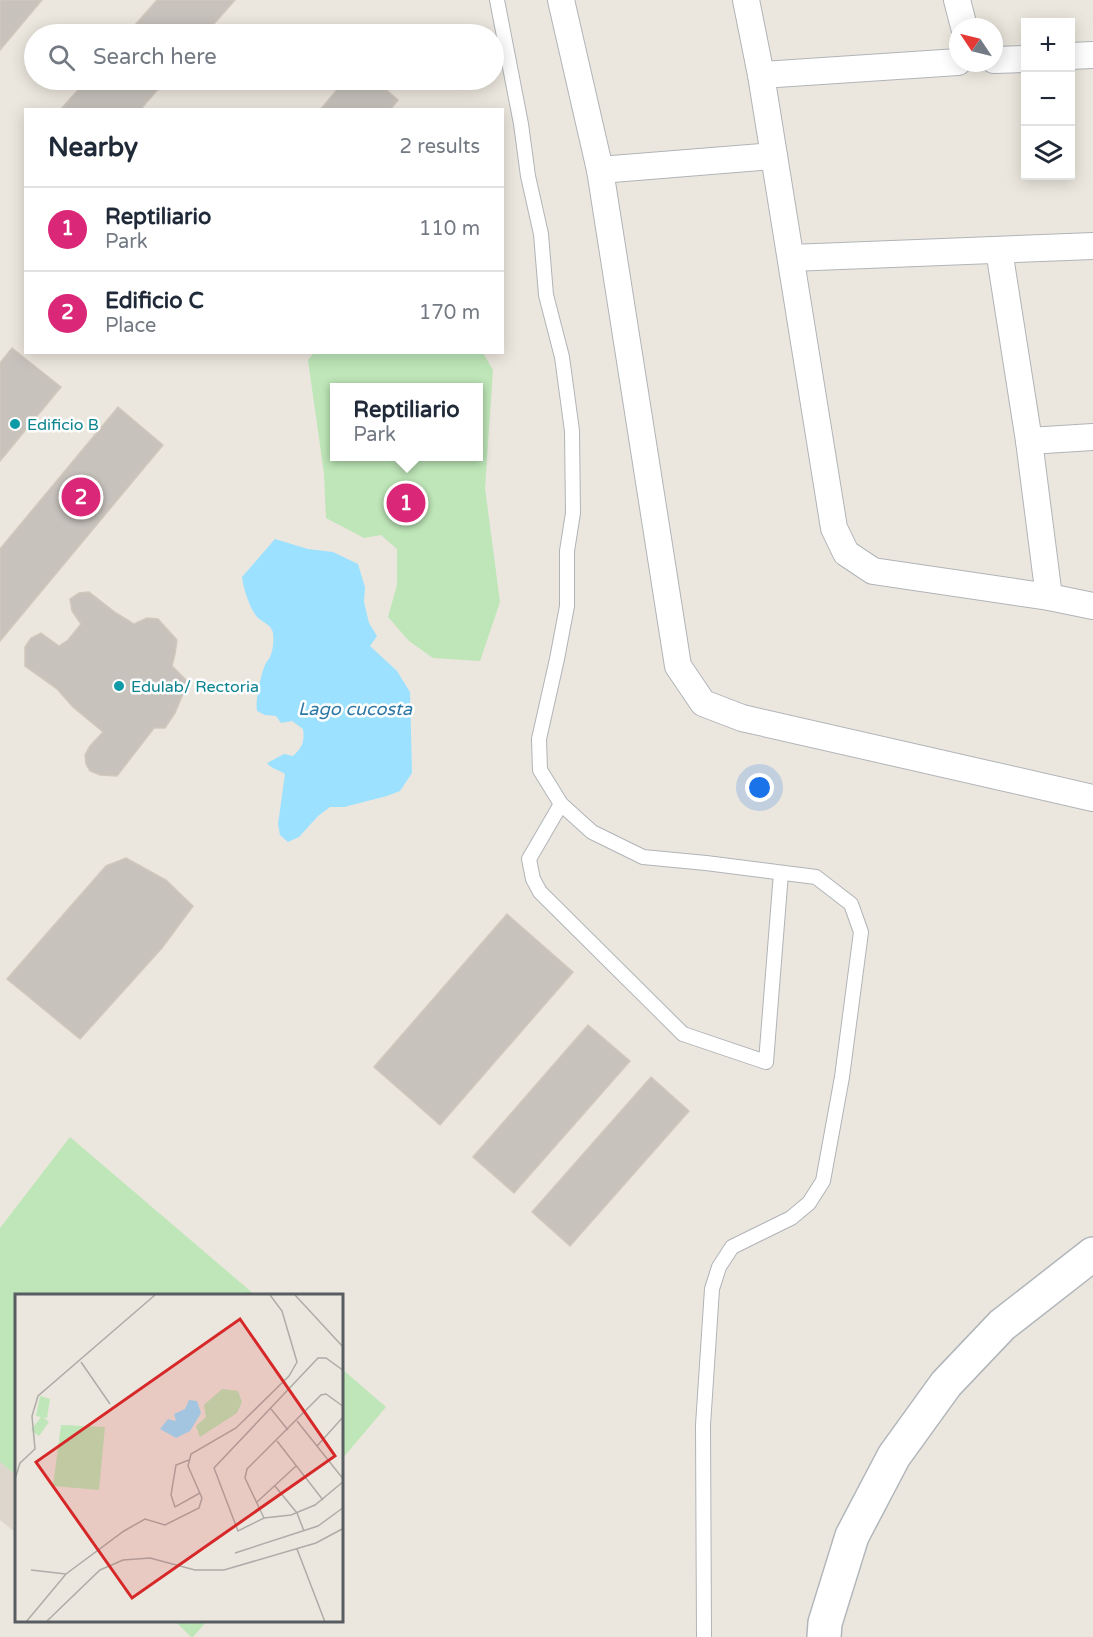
<!DOCTYPE html>
<meta charset="utf-8">
<style>
body{margin:0;font-family:"Varela Round",sans-serif;background:#f6f6f7;color:#1f2937}
.controls{position:absolute;right:18px;top:18px;display:grid;overflow:hidden;border-radius:0px;box-shadow:0 3px 15px #0003}
.controls button{width:54px;height:54px;display:grid;place-items:center;padding:0;border:0;border-bottom:2px solid #e0e1e3;background:#fff;color:#1f2937;font:30px sans-serif}
.compass{position:absolute;left:949px;top:18px;width:54px;height:54px;border-radius:50%;background:#fff;box-shadow:0 3px 15px #0003;rotate:305deg}
.you{position:absolute;left:760px;top:788px;width:21px;height:21px;margin:-15px;border:4px solid #fff;border-radius:50%;background:#1a73e8;box-shadow:0 0 0 9px #1a73e833}
.badge{display:grid;place-items:center;width:39px;height:39px;border-radius:50%;background:#db2777;color:#fff;font-size:20px;font-weight:700}
.pin{position:absolute;translate:-50% -50%;border:3px solid #fff;box-shadow:0 2px 6px #0006}
.popup{position:absolute;left:330px;top:383px;width:153px;height:78px;box-sizing:border-box;display:grid;place-content:center;border-radius:0px;background:#fff;filter:drop-shadow(0 2px 4px #0005);font-size:20px;white-space:nowrap;color:#747a83}
.popup b{font-size:22px;color:#1f2937}
.popup::after{content:'';position:absolute;left:50%;top:100%;margin-left:-12px;border:12px solid transparent;border-top-color:#fff}
.list{margin:0;padding:0;list-style:none}
h2{display:flex;justify-content:space-between;align-items:center;height:78px;margin:0;padding:0 24px;font-size:26px}
h2 small{font-size:20px;font-weight:400;color:#747a83}
.list li{display:grid;grid-template-columns:39px 1fr auto;gap:18px;align-items:center;box-sizing:border-box;height:84px;padding:0 24px;border-top:2px solid #e0e1e3}
.list b{display:block;font-size:22px;white-space:nowrap}
.list p{margin:0;font-size:20px;white-space:nowrap;color:#747a83}
.list em{font-size:20px;font-style:normal;color:#747a83}
.icon{flex:none;width:33px;height:33px;fill:none;stroke:currentColor;stroke-width:2;stroke-linecap:round;stroke-linejoin:round}
.map{position:relative;flex:none;width:1093px;height:1637px;overflow:hidden}
.search{position:absolute;background:#fff;box-shadow:0 3px 15px #0003;left:24px;top:24px;width:480px;height:66px;display:flex;align-items:center;gap:15px;box-sizing:border-box;padding:0 21px;border-radius:33px;color:#747a83;font-size:22px}
.panel{position:absolute;background:#fff;box-shadow:0 3px 15px #0003;left:24px;top:108px;width:480px;height:246px;border-radius:0px}
.map>svg:first-child{display:block}
</style>
<div class="map">
<svg width="1093" height="1637" viewBox="0 0 1093 1637">
<rect width="100%" height="100%" fill="#ece7de"/>
<path fill="#dcd6cd" d="M0 1462 16 1475V1533L0 1520Z"/>
<g fill="#bee6b8" fill-rule="evenodd">
<path d="M314 353H483L493 370 485 488 500 602 480 661 433 658 409 641 388 617 397 585V549L381 535 364 538 326 518 324 474 308 360ZM334 388H478V456H334Z"/>
<path d="M70 1137 255 1295H16V1475L0 1462V1228Z"/>
<path d="M342 1369 386 1407 342 1459Z"/>
<path d="M175 1621H207L193 1637H191Z"/>
</g>
<path fill="#9ce1ff" d="M275 539 308 549 333 552 358 564 365 587 364 602 369 623 377 636 370 646 397 671 410 692 412 773 400 791 387 796 344 807H330L318 816 299 837 288 842 280 835 278 824 285 774C279 770 270 768 267 763L284 754 293 756C302 748 305 741 303 729L292 721 281 723 276 716 265 715 257 711C255 702 261 674 265 665 268 658 267 663 270 657 273 651 274 640 273 633 271 624 263 623 257 617 250 609 243 588 242 577Z"/>
<g fill="#c7c2bc" stroke="#d1c8bd" stroke-width="1.5">
<path d="M0 0H42L0 50Z"/>
<path d="M157 0H235L205 34H127Z"/>
<path d="M87 80H166L140 110H60Z"/>
<path d="M345 80H375L398 100 390 110H320Z"/>
<path d="M12 348 61 387 0 461V363Z"/>
<path d="M118 407 163 445 0 641V549Z"/>
<path d="M89 592 116 613 134 624 147 618 158 619 177 640 175 654 172 666 188 682 175 713 165 728H154L117 776 100 775 90 771 86 764 85 755 90 746 103 732 73 707 57 689 25 666V647L31 638 41 633 59 646 68 640 81 624 72 611 70 599 79 593Z"/>
<path d="M126 858 166 880 193 906 162 948 80 1039 7 979 106 866Z"/>
<path d="M507 914 573 972 440 1125 374 1067Z"/>
<path d="M588 1025 630 1061 514 1193 473 1157Z"/>
<path d="M651 1077 689 1111 570 1246 532 1212Z"/>
</g>
<g fill="none" stroke-linecap="round" stroke-linejoin="round">
<defs>
<g id="service">
<path d="M497 0 521 124 528 176 541 234 546 295 562 357 572 431 573 513 567 551V606L557 659 539 739 540 770 561 804 592 832 643 857 706 863 816 877 851 904 861 932 842 1077 823 1181 809 1203 791 1218 732 1247 719 1267 712 1289 703 1425 704 1637"/>
<path d="M561 804 529 859 533 879 540 892 683 1034 766 1062 781 873"/>
</g>
<g id="minor">
<path d="M561 0 600 170 678 666 703 703 742 718 1093 798"/>
<path d="M746 0 761 75 834 528 846 553 873 571 1049 597 1093 606"/>
<path d="M957 0 964 27"/>
<path d="M1070 56 1093 55"/>
<path d="M994 60 1026 59"/>
<path d="M761 75 958 62"/>
<path d="M600 170 774 156"/>
<path d="M999 250 1029 441 1049 597"/>
<path d="M791 258 1093 246"/>
<path d="M1029 441 1093 437"/>
</g>
<path id="secondary" d="M824 1637 825 1623 852 1536 894 1456 946 1384 1002 1325 1093 1254"/>
</defs>
<use href="#service" stroke="#b0b4b8" stroke-width="16"/>
<use href="#minor" stroke="#b0b4b8" stroke-width="28"/>
<use href="#secondary" stroke="#b1b6bb" stroke-width="36"/>
<use href="#service" stroke="#fff" stroke-width="14"/>
<use href="#minor" stroke="#fff" stroke-width="26"/>
<use href="#secondary" stroke="#fff" stroke-width="33"/>
</g>
<g fill="#0f9aa8" stroke="#fff" stroke-width="2">
<circle cx="15" cy="424" r="6"/>
<circle cx="119" cy="686" r="6"/>
</g>
<g text-anchor="middle" stroke-width="5" stroke-linejoin="round" paint-order="stroke">
<g font-size="16" fill="#0d838f" stroke="#fff" text-anchor="start">
<text x="27" y="430">Edificio B</text>
<text x="131" y="692">Edulab/ Rectoria</text>
</g>
<g font-size="18" font-style="italic" fill="#2f78a5" stroke="#fff">
<text x="355" y="715">Lago cucosta</text>
</g>
</g>
<g transform="translate(15 1294)">
<rect width="328" height="328" fill="#ece7de"/>
<path d="M207 95 223 97 227 108 222 119 185 143 181 132 191 123 189 111ZM25 102 35 105 32 124 28 123 34 128 24 142 16 136 26 123 21 122ZM46 131 90 133 84 196 38 192Z" fill="#bee6b8"/>
<path d="M174 106 182 107 186 119 175 137 161 144 145 135 153 125 161 127 159 120 170 115Z" fill="#9ce1ff"/>
<path fill="none" stroke="#adaca8" stroke-width="1.5" d="M280 1 329 54M66 68 95 110M329 77 311 64H303L199 174 223 237 249 224 276 221 300 211 329 187M256 115 273 136M282 127 329 186M262 147 308 206M302 152 329 122M174 166 161 171 156 201 160 213 185 199M0 185 5 169 20 155 17 122 23 102 140 1M260 192 282 219 289 237M242 208 281 172M249 224 230 184 232 175 306 101 311 100 329 113M282 255 310 328M220 259 303 232 329 213M16 276 51 280M11 328 51 280 109 237 130 225 150 231 184 214 187 204 173 172 176 160 221 134 274 82 282 68 267 17 255 1M31 328 85 276 108 266 135 264 180 276H209L301 249 329 234"/>
<path fill="#d62828" fill-opacity="0.15" stroke="#d62828" stroke-width="3" d="M225 25 320 162 117 304 21 168Z"/>
<rect width="328" height="328" fill="none" stroke="#585d61" stroke-width="3"/>
</g>
</svg>
<div class="controls">
<button>+</button>
<button>−</button>
<button><svg class="icon" aria-label="layers" viewBox="0 0 24 24"><path d="M12 4l9 5-9 5-9-5zM3 14l9 5 9-5"/></svg></button>
</div>
<svg class="compass" viewBox="-18 -18 36 36"><path d="M0-13l5 13h-10z" fill="#e53935"/><path d="M0 13l5-13h-10z" fill="#747a83"/></svg>
<div class="you"></div>
<div class="pin badge" style="left:406px;top:503px">1</div>
<div class="popup"><b>Reptiliario</b>Park</div>
<div class="pin badge" style="left:81px;top:497px">2</div>
<div class="search"><svg class="icon" aria-label="search" viewBox="0 0 24 24"><circle cx="10" cy="10" r="6"/><path d="M15 15l6 6"/></svg>Search here</div>
<section class="panel">
<h2>Nearby<small>2 results</small></h2>
<ul class="list">
<li><span class="badge">1</span><div><b>Reptiliario</b><p>Park</p></div><em>110 m</em></li>
<li><span class="badge">2</span><div><b>Edificio C</b><p>Place</p></div><em>170 m</em></li>
</ul>
</section>
</div>
